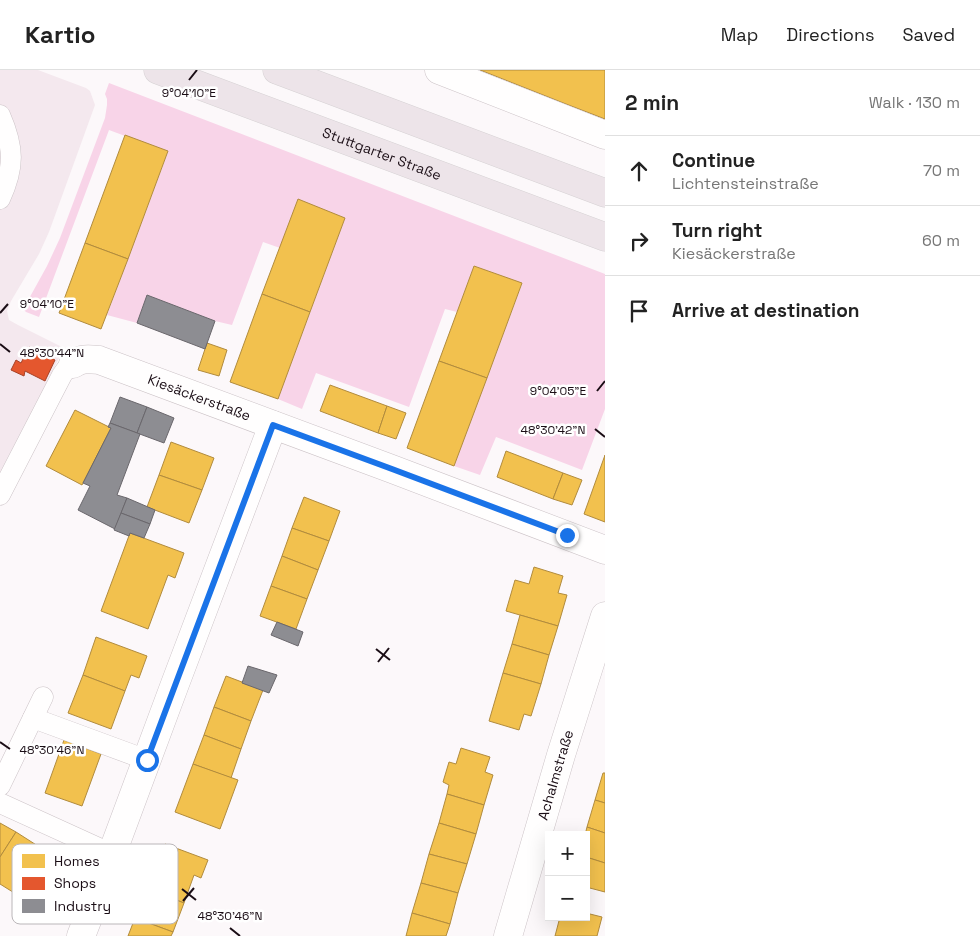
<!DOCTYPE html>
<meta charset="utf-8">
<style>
body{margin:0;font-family:"Space Grotesk",sans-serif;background:#f2f2f2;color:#222}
.controls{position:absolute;right:15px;bottom:15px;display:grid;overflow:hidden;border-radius:0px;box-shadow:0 5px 20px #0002}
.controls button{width:45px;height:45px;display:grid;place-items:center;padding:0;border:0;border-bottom:1px solid #e0e0e0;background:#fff;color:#222;font:25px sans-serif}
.stop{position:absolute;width:15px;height:15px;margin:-11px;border:4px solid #1a73e8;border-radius:50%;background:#fff}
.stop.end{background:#1a73e8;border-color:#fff;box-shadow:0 1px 5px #0008}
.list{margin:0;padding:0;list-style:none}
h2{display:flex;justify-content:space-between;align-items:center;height:65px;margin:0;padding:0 20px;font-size:21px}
h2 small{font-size:16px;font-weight:400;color:#767676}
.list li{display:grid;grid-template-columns:32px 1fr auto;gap:15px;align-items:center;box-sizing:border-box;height:70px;padding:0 20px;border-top:1px solid #e0e0e0}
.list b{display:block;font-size:19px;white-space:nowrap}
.list p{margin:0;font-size:16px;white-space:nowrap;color:#767676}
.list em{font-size:16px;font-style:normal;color:#767676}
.icon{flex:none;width:28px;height:28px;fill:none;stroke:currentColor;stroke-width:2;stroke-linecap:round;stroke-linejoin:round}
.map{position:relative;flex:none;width:605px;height:866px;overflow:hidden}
header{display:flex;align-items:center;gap:30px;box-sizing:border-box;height:70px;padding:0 25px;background:#fff;border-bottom:1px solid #e0e0e0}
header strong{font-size:24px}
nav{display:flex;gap:28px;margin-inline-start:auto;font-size:18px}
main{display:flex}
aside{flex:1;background:#fff}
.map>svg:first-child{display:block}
</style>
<header>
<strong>Kartio</strong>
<nav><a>Map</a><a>Directions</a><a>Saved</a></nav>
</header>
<main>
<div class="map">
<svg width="605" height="866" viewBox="0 0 605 866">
<rect width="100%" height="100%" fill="#fcf8fa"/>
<path fill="#f4e8ee" d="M0 0H38L86 18 90 21 95 35 49 162 39 184 11 231 7 241 9 250 18 255 64 278 0 406Z"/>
<path fill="#f8d4e8" d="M109 13 605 204V339L582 400 496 367 480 405 454 396 522 214 474 196 457 242 445 239 409 337 316 303 302 339 278 329 345 148 298 130 280 178 263 172 232 255 215 251 147 225 137 253 107 245 168 82 109 60 39 247 26 242 24 240 26 234 47 196 60 168 105 48 107 35V29L105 24Z"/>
<g fill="#f2c14e" stroke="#b18b3d">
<path d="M480 0H605V49L566 34Z"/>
<path d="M125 65 168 81 128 189 85 173Z"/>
<path d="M298 129 345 148 310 242 262 224Z"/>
<path d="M85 173 128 189 101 259 59 243Z"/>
<path d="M474 196 522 213 487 308 439 291Z"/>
<path d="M262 224 310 242 278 329 230 312Z"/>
<path d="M207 273 227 280 219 306 198 300Z"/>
<path d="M439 291 487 308 454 396 407 378Z"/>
<path d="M330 315 387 336 378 363 320 341Z"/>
<path d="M387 336 406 343 396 369 378 363Z"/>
<path d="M75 340 111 358 82 415 46 396Z"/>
<path d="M171 372 214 388 202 420 159 405Z"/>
<path d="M506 381 563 403 553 429 497 407Z"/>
<path d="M605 385V452L584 444Z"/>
<path d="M563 403 582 410 572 435 553 429Z"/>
<path d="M159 405 202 420 189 453 147 437Z"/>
<path d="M304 427 340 441 329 471 292 458Z"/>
<path d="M292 458 329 471 318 500 282 486Z"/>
<path d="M130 463 184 483 175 508 168 505 148 559 101 541Z"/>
<path d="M282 486 318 500 307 529 271 516Z"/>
<path d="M534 497 563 506 558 523 567 525 558 556 506 541 515 510 529 514Z"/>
<path d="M271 516 307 529 296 559 260 546Z"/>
<path d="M520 545 558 556 549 585 512 574Z"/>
<path d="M96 567 147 586 139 608 131 605 125 621 83 605Z"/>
<path d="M512 574 549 585 541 614 503 603Z"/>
<path d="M503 603 541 614 531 646 524 644 519 660 489 651Z"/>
<path d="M83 605 125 621 111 659 68 643Z"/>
<path d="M226 606 263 620 251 651 214 637Z"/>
<path d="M214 637 251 651 241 679 204 665Z"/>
<path d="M204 665 241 679 231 708 193 694Z"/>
<path d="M64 670 101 684 82 736 45 723Z"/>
<path d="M461 678 490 687 485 702 493 705 484 735 447 724 449 715 443 712 449 692 456 694Z"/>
<path d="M193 694 238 710 220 759 175 742Z"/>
<path d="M603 703H605V733L595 730Z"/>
<path d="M447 724 484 735 476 764 439 753Z"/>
<path d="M595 730 605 733V763L587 757Z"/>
<path d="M0 753 16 762 0 787Z"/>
<path d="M439 753 476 764 467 794 429 784Z"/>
<path d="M587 757 605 763V793L586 787V765H585Z"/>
<path d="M16 762 52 785 24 829 0 814V787Z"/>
<path d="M165 774 208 790 201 808 194 805 184 833 146 818Z"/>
<path d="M429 784 467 794 458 823 421 813Z"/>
<path d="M586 787 605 793V822L586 817Z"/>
<path d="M421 813 458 823 450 854 412 843Z"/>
<path d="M146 818 184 833 173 862 135 848Z"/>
<path d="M412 843 450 854 446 866H406Z"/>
<path d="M586 843 602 847 597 866H555L560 847H586Z"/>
<path d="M135 848 173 862 171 866H128Z"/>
</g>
<path fill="#e4572e" stroke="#a74126" d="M29 277 55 290 45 311 25 301 24 306 11 300 16 290 21 293Z"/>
<g fill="#8d8d92" stroke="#6a676c">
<path d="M147 225 215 251 205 279 137 253Z"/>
<path d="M120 327 147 337 137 363 110 353Z"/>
<path d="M147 337 174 348 164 373 137 363Z"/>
<path d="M110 353 140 364 117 425 127 428 115 459 78 440 90 416 83 413 111 358 108 357Z"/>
<path d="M127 428 155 440 150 454 121 443Z"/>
<path d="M121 443 150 454 144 468 130 463 129 466 114 460Z"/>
<path d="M277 552 303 562 298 576 271 565Z"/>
<path d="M248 596 277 605 269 623 242 613Z"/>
</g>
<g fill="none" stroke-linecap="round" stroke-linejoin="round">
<defs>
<g id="service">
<path d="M0 45C14 77 15 97 0 129"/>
<path d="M0 425 62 305 67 298 73 294"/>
<path d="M33 648 147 690"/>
<path d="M0 716 43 627"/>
<path d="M0 733 112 784"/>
</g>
<g id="minor">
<path d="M439 0 605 65"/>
<path id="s1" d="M73 294C82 288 89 289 99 290L392 399 605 480"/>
<path d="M81 866 88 848 175 614 273 355"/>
<path id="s2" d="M508 866 561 685 605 546"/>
</g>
<g id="primary">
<path id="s3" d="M158 0 605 167"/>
<path d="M277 0 605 123"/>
</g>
</defs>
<use href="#service" stroke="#ccc3c7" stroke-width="21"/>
<use href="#minor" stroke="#ccc3c7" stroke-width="29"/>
<use href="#primary" stroke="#d5d1d3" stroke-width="29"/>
<use href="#service" stroke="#fffefe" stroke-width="20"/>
<use href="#minor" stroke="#fffefe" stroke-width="28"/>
<use href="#primary" stroke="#ede4e9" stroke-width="28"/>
</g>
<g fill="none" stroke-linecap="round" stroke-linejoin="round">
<path stroke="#1a73e8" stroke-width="6" d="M147 690 273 355 392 399 567 465"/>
</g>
<path fill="none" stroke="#1a0d15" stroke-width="2" d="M189 10 197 0M0 243 8 234M0 274 10 282M597 321 605 311M595 359 605 367M376 579 390 590M378 592 389 578M0 672 10 679M182 819 196 830M183 831 194 818M230 858 240 866"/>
<g text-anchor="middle" stroke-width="5" stroke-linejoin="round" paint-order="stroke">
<g font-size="14" fill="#1a0d15" stroke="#fff">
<text dy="5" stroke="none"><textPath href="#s3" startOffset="239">Stuttgarter Straße</textPath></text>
<text dy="5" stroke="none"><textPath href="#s1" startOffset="134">Kiesäckerstraße</textPath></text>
<text dy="5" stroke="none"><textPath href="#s2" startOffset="168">Achalmstraße</textPath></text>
</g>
</g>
<rect x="12" y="774" width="166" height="80" rx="8" fill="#fff" stroke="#bab6b9" stroke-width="1"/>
<rect x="22" y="784" width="23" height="14" fill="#f2c14e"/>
<rect x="22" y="807" width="23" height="13" fill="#e4572e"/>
<rect x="22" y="829" width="23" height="14" fill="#8d8d92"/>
<g font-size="14" fill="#1a0d15">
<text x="54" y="796">Homes</text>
<text x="54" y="818">Shops</text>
<text x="54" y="841">Industry</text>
</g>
<g font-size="12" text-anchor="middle" fill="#1a0d15" stroke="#fff" stroke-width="5" stroke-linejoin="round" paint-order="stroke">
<text x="189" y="27">9°04'10"E</text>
<text x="47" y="238">9°04'10"E</text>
<text x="52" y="287">48°30'44"N</text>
<text x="558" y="325">9°04'05"E</text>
<text x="553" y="364">48°30'42"N</text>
<text x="52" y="684">48°30'46"N</text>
<text x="230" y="850">48°30'46"N</text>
</g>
</svg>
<div class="controls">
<button>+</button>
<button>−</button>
</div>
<div class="stop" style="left:147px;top:690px"></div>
<div class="stop end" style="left:567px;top:465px"></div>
</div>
<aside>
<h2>2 min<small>Walk · 130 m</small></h2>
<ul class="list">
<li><svg class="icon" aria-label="ahead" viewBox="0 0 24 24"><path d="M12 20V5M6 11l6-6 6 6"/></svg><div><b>Continue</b><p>Lichtensteinstraße</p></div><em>70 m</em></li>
<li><svg class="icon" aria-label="right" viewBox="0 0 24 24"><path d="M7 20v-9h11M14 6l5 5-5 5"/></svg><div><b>Turn right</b><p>Kiesäckerstraße</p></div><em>60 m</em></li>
<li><svg class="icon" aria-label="arrive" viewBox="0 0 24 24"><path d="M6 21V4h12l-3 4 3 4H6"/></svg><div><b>Arrive at destination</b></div></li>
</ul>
</aside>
</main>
